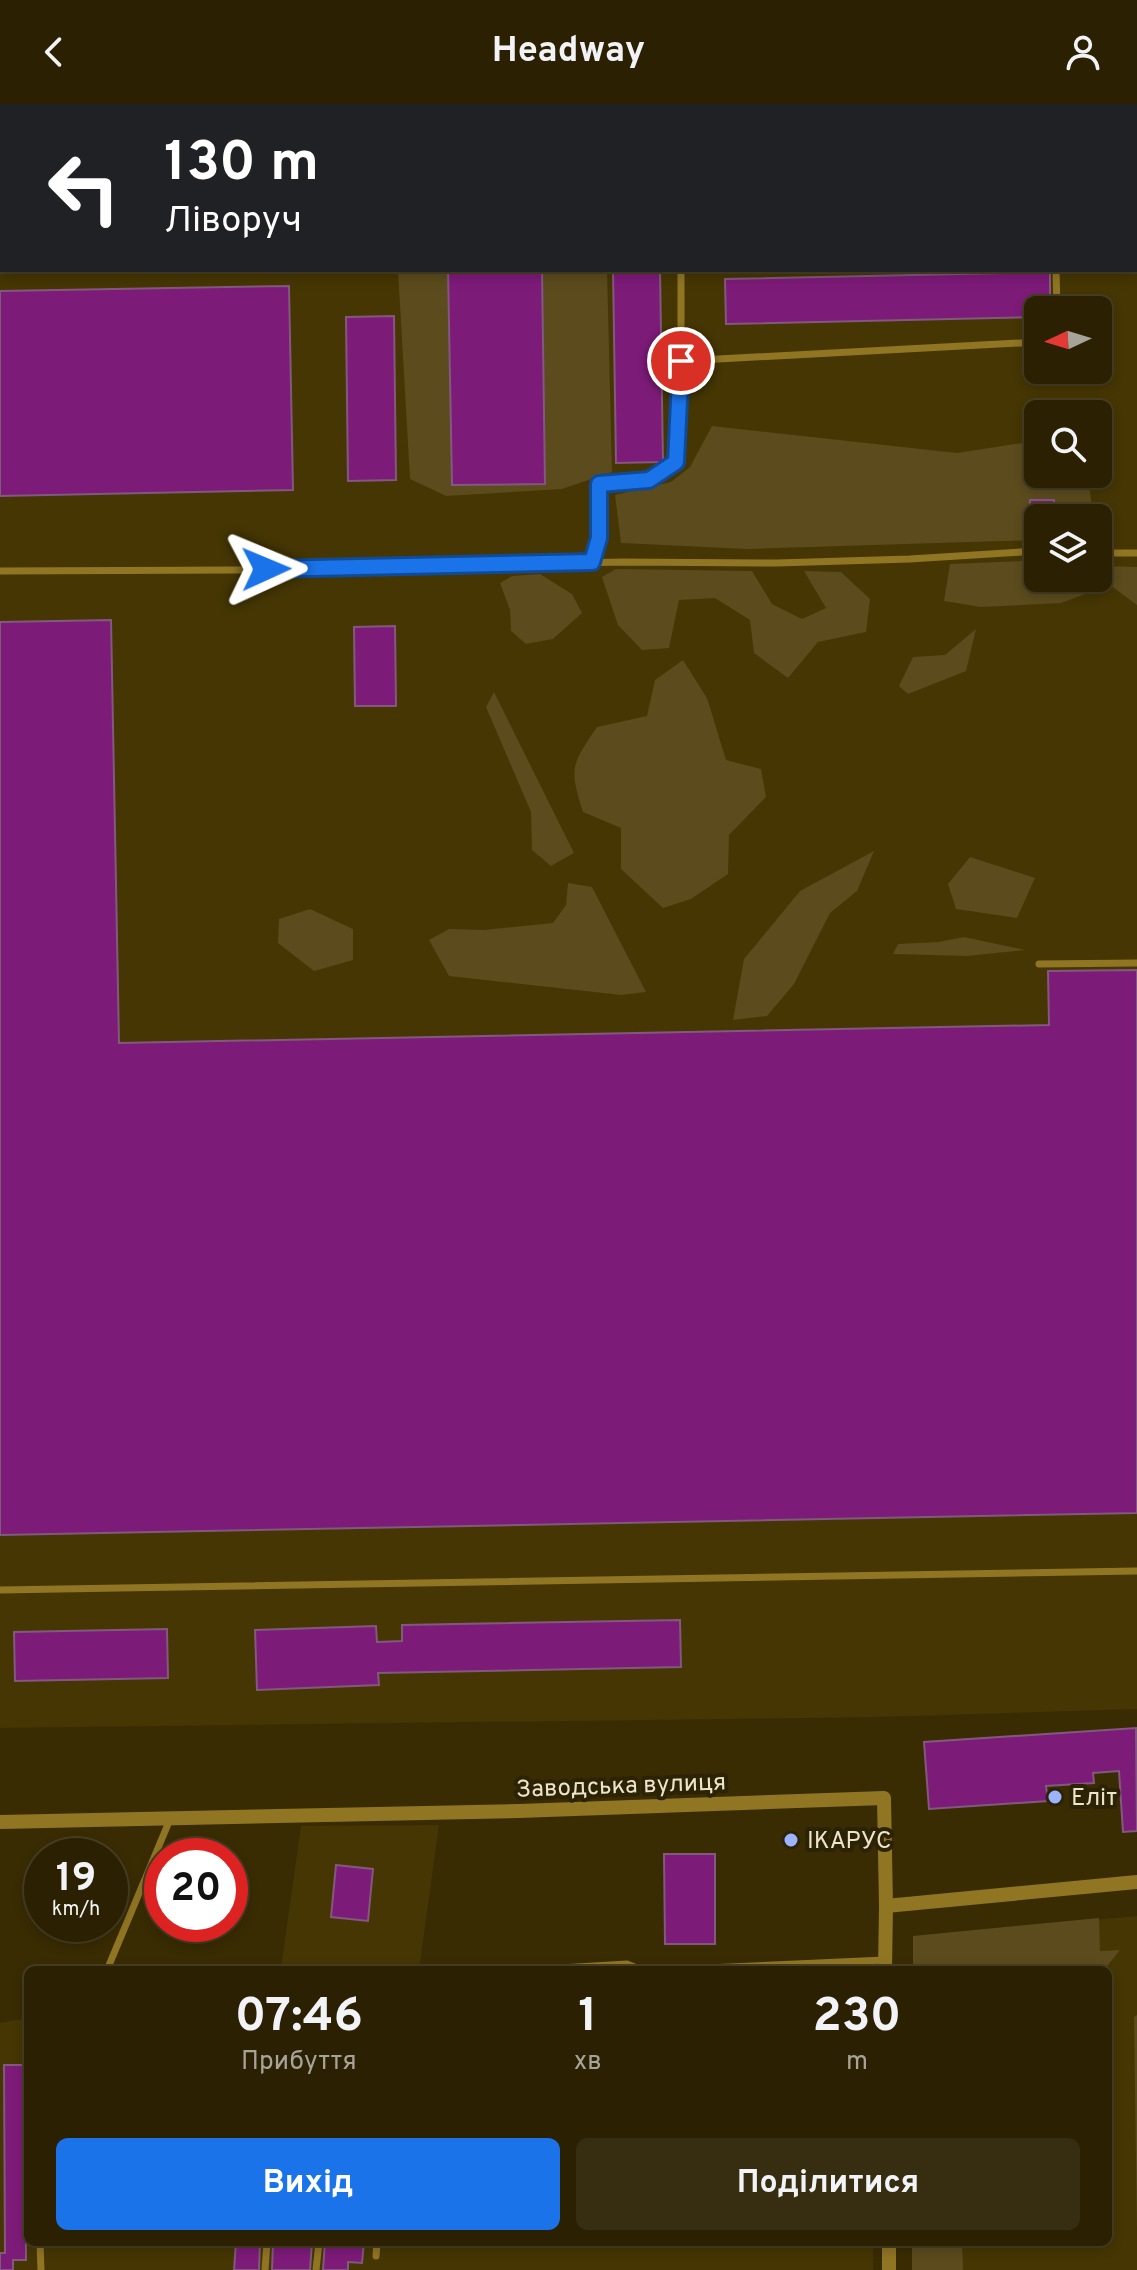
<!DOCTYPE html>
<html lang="uk">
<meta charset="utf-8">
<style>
body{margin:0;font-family:Overpass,sans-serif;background:#372e11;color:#f1f3f6;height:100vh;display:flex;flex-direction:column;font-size:30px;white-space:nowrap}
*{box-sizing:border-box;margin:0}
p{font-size:26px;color:#a6a399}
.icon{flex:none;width:44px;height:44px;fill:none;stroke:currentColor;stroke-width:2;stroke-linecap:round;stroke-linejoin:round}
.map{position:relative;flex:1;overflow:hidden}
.drawer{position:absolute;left:24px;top:1862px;width:1088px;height:280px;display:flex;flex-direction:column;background:#2b2102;border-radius:12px;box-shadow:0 4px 12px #0003,0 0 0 2px #473e24}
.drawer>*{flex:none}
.banner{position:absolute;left:0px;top:0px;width:1138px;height:168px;box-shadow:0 4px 12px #0003,0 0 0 2px #473e24;background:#202124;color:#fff;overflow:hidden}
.needle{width:52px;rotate:266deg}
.fabs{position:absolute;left:1024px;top:192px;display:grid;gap:16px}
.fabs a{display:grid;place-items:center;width:88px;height:88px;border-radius:12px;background:#2b2102;box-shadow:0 4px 12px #0003,0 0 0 2px #473e24;font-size:40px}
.speed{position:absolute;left:24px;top:1734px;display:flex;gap:16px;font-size:40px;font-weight:700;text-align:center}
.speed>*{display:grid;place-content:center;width:104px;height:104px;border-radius:50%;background:#2b2102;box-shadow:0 4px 12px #0003,0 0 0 2px #473e24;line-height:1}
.speed small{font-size:20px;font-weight:400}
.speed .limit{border:12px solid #d22;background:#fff;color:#111}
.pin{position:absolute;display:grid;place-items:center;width:68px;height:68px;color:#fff;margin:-34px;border:4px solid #fff;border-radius:50%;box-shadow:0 2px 8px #0007}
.me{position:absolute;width:88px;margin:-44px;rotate:89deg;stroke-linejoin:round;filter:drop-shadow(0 0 6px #0008)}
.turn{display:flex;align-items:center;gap:28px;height:168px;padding:0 32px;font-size:36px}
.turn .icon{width:104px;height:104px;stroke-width:2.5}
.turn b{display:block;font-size:56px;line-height:68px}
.eta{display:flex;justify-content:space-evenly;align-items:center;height:136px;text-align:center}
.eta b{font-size:48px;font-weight:700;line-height:56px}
.cta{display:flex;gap:16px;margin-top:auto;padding:16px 32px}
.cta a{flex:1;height:92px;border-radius:12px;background:#1a73e8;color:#fff;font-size:32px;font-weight:700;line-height:92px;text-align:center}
.cta a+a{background:#372e11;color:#f1f3f6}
header{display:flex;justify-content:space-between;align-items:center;height:104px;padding:0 32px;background:#2b2102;font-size:36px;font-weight:700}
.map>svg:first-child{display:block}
.built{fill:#453603;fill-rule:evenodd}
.green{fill:#5b4b1d}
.building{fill:#7d1b79;stroke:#81597d;stroke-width:2}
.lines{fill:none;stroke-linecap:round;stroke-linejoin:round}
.lane{stroke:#907523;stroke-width:7}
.street{stroke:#907523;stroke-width:14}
.rail{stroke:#ada282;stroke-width:5;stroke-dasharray:16 8;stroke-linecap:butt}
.route-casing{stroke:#114b97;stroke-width:20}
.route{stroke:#1a73e8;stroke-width:14}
.poi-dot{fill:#9cb4fd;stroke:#2c2307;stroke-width:3}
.labels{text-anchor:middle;stroke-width:8;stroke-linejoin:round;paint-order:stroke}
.street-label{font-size:24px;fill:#eee4c9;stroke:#2c2307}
.poi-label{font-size:24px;fill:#eee4c9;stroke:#2c2307;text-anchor:start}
</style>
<header><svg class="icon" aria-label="back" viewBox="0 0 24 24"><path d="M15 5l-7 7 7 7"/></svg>Headway<svg class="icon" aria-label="person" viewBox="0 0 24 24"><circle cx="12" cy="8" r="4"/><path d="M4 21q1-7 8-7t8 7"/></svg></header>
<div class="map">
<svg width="1137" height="2166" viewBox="0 0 1137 2166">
<rect width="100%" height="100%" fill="#392c03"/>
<!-- built -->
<path class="built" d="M0,0H1137V1605L878,1613L0,1624ZM2,2H1136V166H2ZM1038,206H1098V266H1038ZM1038,310H1098V370H1038ZM1038,414H1098V474H1038Z
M439,1721L419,1866L281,1864L301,1722Z
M1137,1812V2166H912V2138H1108V1866H913V1832Z
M28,1914V2138H873V2166H0V1919Z"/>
<!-- green -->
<path class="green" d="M483,0H686L694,2H465Z
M398,166H607L612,368L562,385L446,392L410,375Z
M712,322L957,349L1022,339L1038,347V370H1075L1090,387L1093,414H1038V436L747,445L621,439L615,391L671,378L690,363Z
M1023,457L1038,459V474H1098V462L1137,463V501L1110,481L1061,499L981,503L944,497L950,460Z
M616,465L752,467L772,500L802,515L826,504L804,467L841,468L870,495L866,528L818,538L788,574L754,549L750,516L715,494L679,496L669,544L642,546L618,521L602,473Z
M540,470L572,490L582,509L553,535L526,540L511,527L510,506L500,479L512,472Z
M976,525L966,567L908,590L899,582L913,553L945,551Z
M683,556L707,594L726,656L761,665L766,693L729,731L728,770L691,795L663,804L621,765V724L583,708C569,664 571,661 597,623L647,612L655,576Z
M494,588L574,749L551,762L532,746L531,708L486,603Z
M874,747L857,787L830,809L794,880L767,912L733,916L744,855L800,787Z
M970,753L1035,774L1017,814L956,805L948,780Z
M568,779L592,783L646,888L621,891L449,872L429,836L449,825L484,826L553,819L566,801Z
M310,805L353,825V856L314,867L278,839L279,815Z
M964,833L1025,846L967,852L893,850L898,840L938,838Z
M1099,1814L1100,1847L1120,1846L1104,1866H913V1832Z
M1137,1911V2127L1134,1913Z
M912,2138H962L963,2166H912Z"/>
<!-- building -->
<path class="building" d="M448,166H542L545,380L452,381Z
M613,166H660L663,358L616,359Z
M1050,168V206H1038V213L726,220L725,175Z
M289,182L293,386L0,392V187Z
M394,212L396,376L348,377L346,213Z
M1030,396H1054V414H1030Z
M111,516L119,939L1049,921L1048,867L1137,866V1409L0,1431V518Z
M395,522L396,602H355L354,523Z
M680,1516L681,1563L378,1569L379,1581L257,1586L255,1526L376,1522L377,1538L402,1537V1521Z
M167,1525L168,1574L15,1577L14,1528Z
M1136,1624L1137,1727L1123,1728L1119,1667L1093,1669L1094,1679L1046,1682L1048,1697L929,1705L924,1638Z
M664,1750H715V1840H665Z
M336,1761L373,1765L368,1817L331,1813Z
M4,1961H25L26,2156H13V2166H0V2149H5Z
M236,2138H260L259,2166H234Z
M273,2138H312L310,2166H272Z
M325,2138H364L362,2159L348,2158V2166H323Z"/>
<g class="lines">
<!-- lane -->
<path class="lane" d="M1136,134H1137
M681,166V257L1038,238
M1056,166L1057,206
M1098,449H1137
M592,458L599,434V380L649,376L676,358L681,257
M0,467L237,466L623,458L777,459L910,455L1038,447
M1039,860L1137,859
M0,1486L1137,1467
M107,1866L171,1713
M527,1866L627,1860L642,1866
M661,1866L885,1856
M40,2138L41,2166
M376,2152L377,2138
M265,2166L267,2138
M316,2166L319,2138"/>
<!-- street -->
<path class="street" d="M0,1718L519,1707L884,1694L886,1802L1137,1778
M885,1866L886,1802
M889,2138V2166"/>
<!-- rail -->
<path class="rail" d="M760,0L779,2
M1055,0L1073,2
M873,2L892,0
M1136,12H1137
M0,42H2"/>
</g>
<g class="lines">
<!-- route casing -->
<g class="route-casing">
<path id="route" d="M266,465L592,458L599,434V380L649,376L676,358L681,257"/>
</g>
<!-- route -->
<use href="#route" class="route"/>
</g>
<!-- markers -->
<g class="poi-dot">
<circle cx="1055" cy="1693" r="8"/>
<circle cx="791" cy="1736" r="8"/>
</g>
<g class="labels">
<!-- street labels -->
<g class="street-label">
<text transform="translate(621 1681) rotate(-2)" y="8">Заводська вулиця</text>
</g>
<!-- poi labels -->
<g class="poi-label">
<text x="1071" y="1701">Еліт</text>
<text x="807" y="1744">ІКАРУС</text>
</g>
</g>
</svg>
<div class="fabs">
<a><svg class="needle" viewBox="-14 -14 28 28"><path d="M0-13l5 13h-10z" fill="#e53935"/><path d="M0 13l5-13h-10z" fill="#a6a399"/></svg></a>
<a><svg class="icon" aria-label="search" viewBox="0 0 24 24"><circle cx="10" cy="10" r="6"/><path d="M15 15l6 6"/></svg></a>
<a><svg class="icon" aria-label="layers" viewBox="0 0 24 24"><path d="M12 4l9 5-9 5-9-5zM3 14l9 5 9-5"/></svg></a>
</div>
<div class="speed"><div>19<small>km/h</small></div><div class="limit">20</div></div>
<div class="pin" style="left:681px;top:257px;background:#d93025"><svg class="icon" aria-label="arrive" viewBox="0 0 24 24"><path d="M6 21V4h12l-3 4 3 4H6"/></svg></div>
<svg class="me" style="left:266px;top:465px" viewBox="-20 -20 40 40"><path d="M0-17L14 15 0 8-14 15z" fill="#1a73e8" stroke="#fff" stroke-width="4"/></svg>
<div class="banner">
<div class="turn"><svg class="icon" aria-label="left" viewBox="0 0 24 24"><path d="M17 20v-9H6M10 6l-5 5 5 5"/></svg><div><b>130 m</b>Ліворуч</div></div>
</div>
<section class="drawer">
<div class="eta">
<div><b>07:46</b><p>Прибуття</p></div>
<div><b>1</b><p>хв</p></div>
<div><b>230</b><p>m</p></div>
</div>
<div class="cta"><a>Вихід</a><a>Поділитися</a></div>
</section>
</div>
